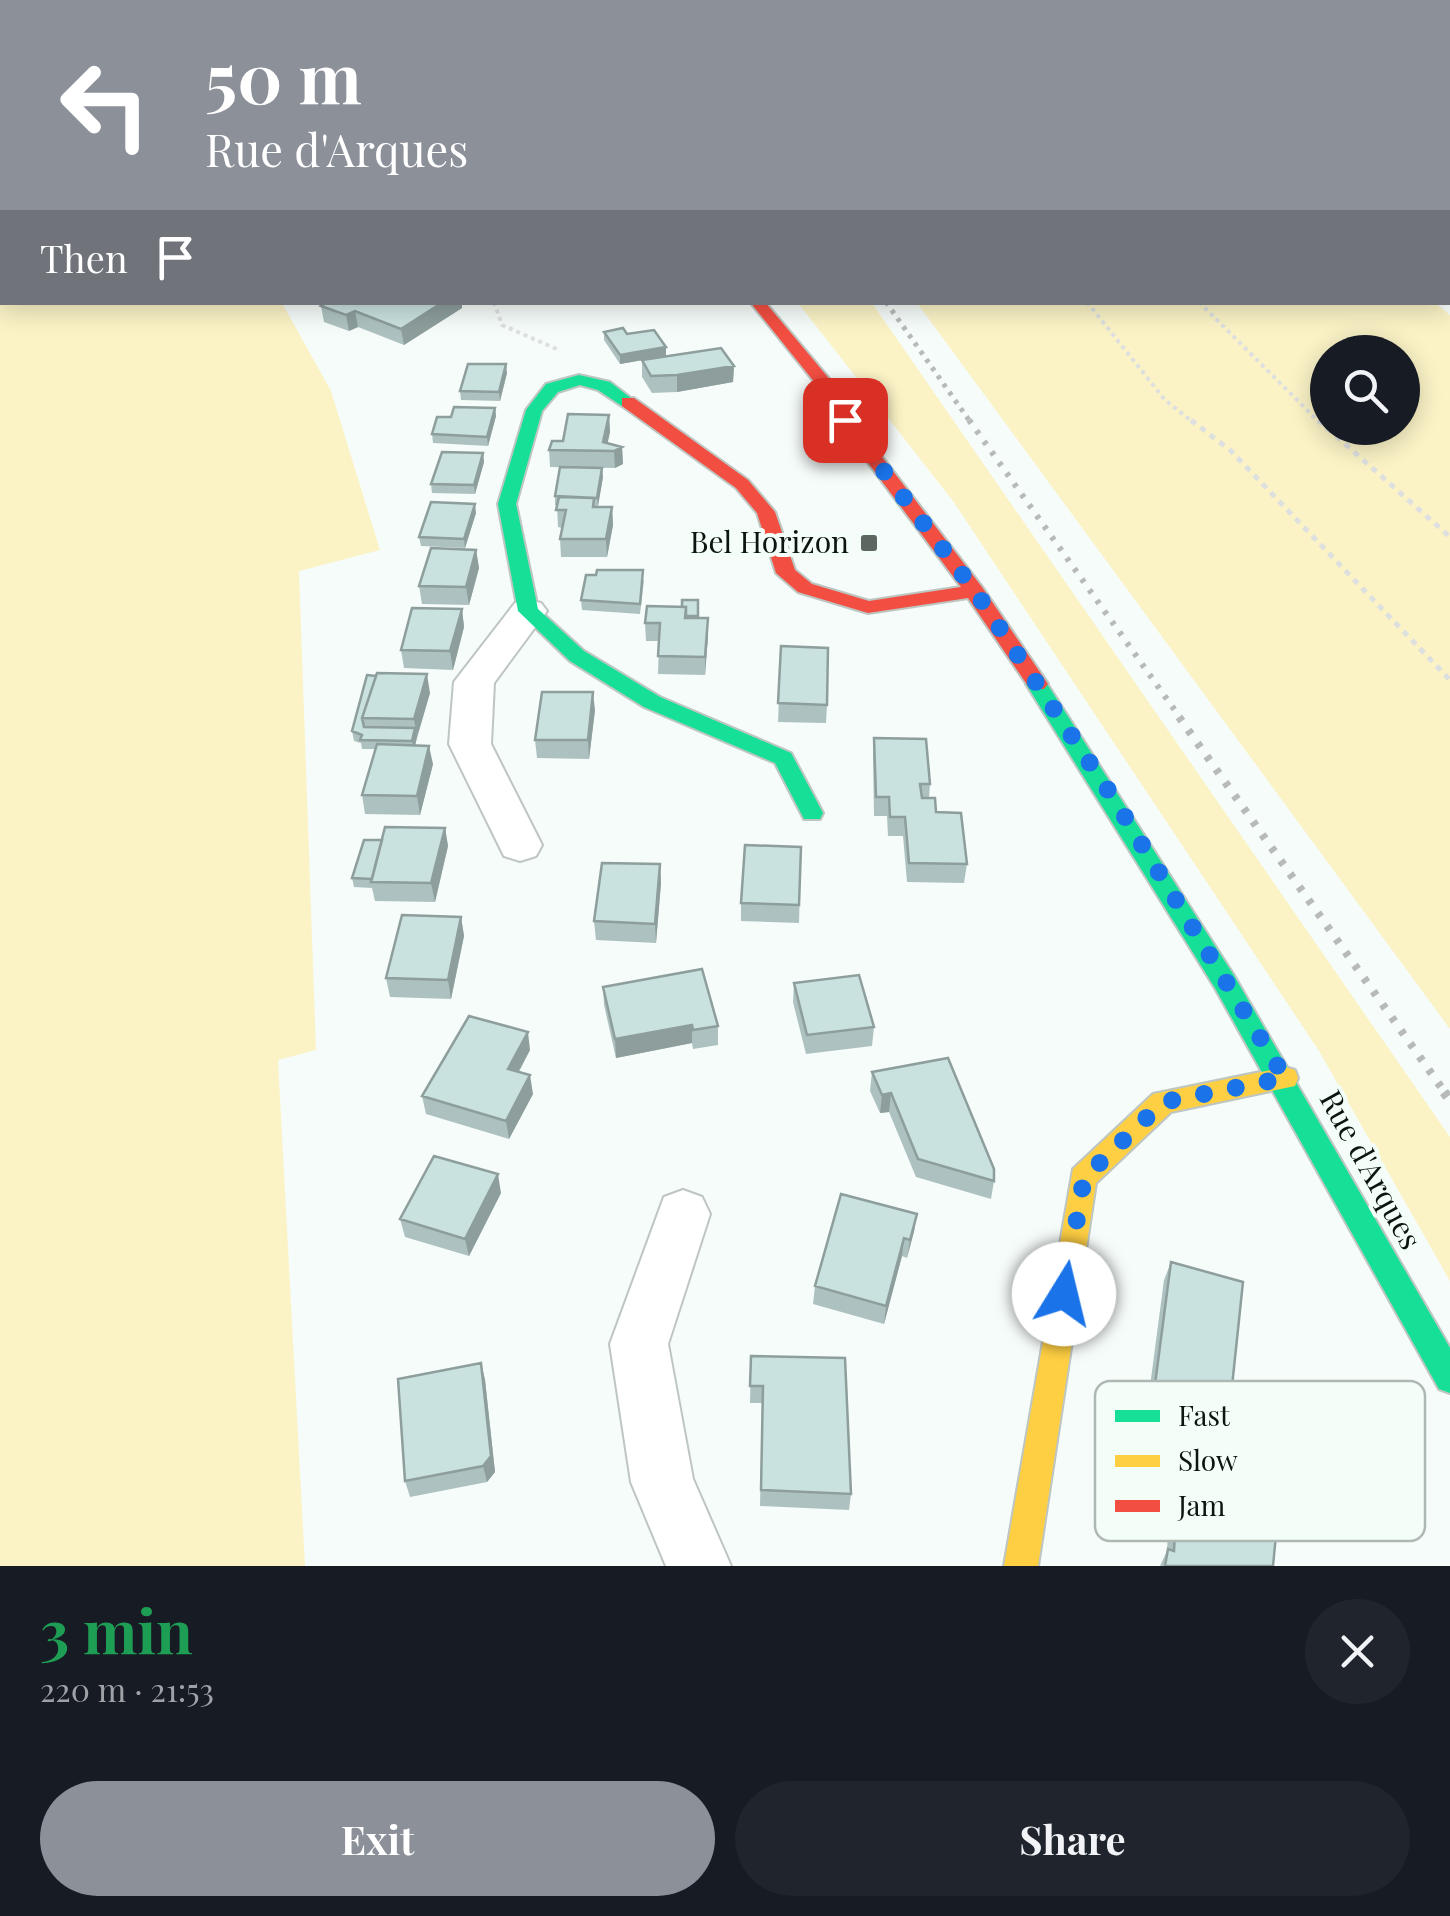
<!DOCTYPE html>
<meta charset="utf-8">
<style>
body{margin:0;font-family:"Playfair Display",serif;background:#20242c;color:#f1f3f6;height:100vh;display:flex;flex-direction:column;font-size:38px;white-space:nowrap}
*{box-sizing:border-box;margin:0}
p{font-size:32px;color:#9ea1a6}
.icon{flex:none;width:55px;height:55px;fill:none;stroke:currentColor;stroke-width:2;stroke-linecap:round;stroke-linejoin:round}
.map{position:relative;height:1566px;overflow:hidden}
.side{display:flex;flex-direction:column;background:#171b24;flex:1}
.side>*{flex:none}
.banner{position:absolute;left:0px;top:0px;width:1450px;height:305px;box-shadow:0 5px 25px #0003;background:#8c9099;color:#fff;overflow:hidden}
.controls{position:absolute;left:1310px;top:335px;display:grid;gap:20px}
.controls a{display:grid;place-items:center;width:110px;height:110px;border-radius:50%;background:#171b24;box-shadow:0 5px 25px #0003;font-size:50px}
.pin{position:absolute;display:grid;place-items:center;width:85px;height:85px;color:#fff;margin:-42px;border-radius:20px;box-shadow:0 5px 15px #0006}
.me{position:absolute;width:110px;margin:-55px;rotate:9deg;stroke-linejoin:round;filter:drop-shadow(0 0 8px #0008)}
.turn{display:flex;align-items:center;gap:35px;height:210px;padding:0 40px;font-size:45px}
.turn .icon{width:130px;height:130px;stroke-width:2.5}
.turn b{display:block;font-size:70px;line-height:85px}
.then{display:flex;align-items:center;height:95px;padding:0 40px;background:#0003;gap:20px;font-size:38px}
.round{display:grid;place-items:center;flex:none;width:105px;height:105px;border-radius:52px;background:#20242c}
.summary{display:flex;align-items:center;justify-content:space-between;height:170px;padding:0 40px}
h1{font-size:60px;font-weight:700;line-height:75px;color:#1e9e55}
.primary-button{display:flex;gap:20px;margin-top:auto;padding:20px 40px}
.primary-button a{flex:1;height:115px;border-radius:60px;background:#8c9099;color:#fff;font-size:40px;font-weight:700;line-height:115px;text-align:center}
.primary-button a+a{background:#20242c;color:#f1f3f6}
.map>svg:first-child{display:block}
.green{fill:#fbf3c6;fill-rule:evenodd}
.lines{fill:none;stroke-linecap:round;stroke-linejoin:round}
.lane-casing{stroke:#bec6c2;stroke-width:4}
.street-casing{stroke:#bec6c2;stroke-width:4}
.fast-casing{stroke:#bec6c2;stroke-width:4}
.slow-casing{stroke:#bec6c2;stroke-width:4}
.jam-casing{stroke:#bec6c2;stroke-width:4}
.path-far1{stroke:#dee0df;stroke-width:4;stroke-dasharray:4 4;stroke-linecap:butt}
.path{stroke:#dee0df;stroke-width:5;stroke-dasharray:6 6;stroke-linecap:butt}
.lane{fill:#fefffe;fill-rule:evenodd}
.street{fill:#fefffe;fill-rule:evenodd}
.fast{fill:#16e098;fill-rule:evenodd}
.slow{fill:#ffcf43;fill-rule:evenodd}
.jam{fill:#f24e42;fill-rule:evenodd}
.rail-far3{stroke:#b7bab8;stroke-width:5;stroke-dasharray:4 6;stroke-linecap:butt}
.rail-far2{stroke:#b7bab8;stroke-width:6;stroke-dasharray:4 9;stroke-linecap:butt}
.rail-far1{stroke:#b7bab8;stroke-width:8;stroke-dasharray:5 11;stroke-linecap:butt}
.rail{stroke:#b7bab8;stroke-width:10;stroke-dasharray:6 14;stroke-linecap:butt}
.wall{fill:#adc2c0}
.shaded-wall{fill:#8d9e9c}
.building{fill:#c9e1df;stroke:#8d9e9c;stroke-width:2.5}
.route{stroke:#1a73e8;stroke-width:18;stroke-dasharray:0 32.4}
.poi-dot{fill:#5e6662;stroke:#f4fef8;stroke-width:4}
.labels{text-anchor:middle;stroke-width:8;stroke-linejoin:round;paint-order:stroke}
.poi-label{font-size:30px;fill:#0c1510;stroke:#f4fef8;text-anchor:end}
.street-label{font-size:30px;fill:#0c1510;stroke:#f4fef8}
.key{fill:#f4fef8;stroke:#aeb8b2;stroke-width:2.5}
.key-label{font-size:28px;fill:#0c1510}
</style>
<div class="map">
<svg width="1450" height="1566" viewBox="0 0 1450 1566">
<rect width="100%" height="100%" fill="#f6fcf9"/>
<!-- green -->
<path class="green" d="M0,40L2,302L282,303L331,391L380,550L299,571L316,1050L278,1060L305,1566H0Z
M1434,302L1450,315V1029L917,303ZM1328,352H1402V428H1328Z
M798,303H872L1450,1137V1281L1319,1051L953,501Z"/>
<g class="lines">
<!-- lane casing -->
<g class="lane-casing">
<path id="lane" d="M836,0H853L854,2H838Z"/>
</g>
<!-- street casing -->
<g class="street-casing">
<path id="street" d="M70,0H91L92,2H72Z
M216,0H240L241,2H218Z
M528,600L541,603L547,611L494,683L491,744L542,845L536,856L520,861L504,856L449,744L454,682L515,603Z
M683,1190L702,1197L710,1214L668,1344L693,1479L731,1566H666L631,1482L610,1344L664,1197Z"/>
</g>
<!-- fast casing -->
<g class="fast-casing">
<path id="fast" d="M470,0H481L482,2H471Z
M579,375L610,382L636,402L634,406H622L598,390L580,385L558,392L542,411L516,504L538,609L584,651L660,697L791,753L823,813L820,819H804L775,763L644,707L570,661L518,611L498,504L526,410L546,384Z
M1037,677L1044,679L1233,974L1450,1348V1393L1439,1389L1215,988L1026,684Z"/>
</g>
<!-- slow casing -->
<g class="slow-casing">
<path id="slow" d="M1285,1067L1295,1070L1298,1078L1295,1086L1171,1112L1096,1183L1038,1566H1004L1073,1169L1153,1094Z"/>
</g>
<!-- jam casing -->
<g class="jam-casing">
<path id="jam" d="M750,302H765L842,394L853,419L982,587L1048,684L1044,689H1030L968,598L868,613L798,592L776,573L757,513L736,488L622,406V398H634L748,480L775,512L795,570L812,584L869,601L961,587L839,424L828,399Z"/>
</g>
<!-- path-far1 -->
<path class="path-far1" d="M494,302L502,325L559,350
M1087,302L1165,400L1194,423
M1199,302L1320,423"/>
<!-- path -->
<path class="path" d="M1191,420L1231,451L1450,680
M1318,420L1450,537"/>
<!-- lane -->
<use href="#lane" class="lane"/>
<!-- street -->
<use href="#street" class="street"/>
<!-- fast -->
<use href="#fast" class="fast"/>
<!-- slow -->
<use href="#slow" class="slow"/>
<!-- jam -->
<use href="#jam" class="jam"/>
<!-- rail-far3 -->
<path class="rail-far3" d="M886,302L971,423"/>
<!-- rail-far2 -->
<path class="rail-far2" d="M969,420L1181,719"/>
<!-- rail-far1 -->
<path class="rail-far1" d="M1179,717L1446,1094"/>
<!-- rail -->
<path class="rail" d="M1444,1092L1450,1100"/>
</g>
<!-- wall -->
<path class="wall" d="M1077,0H1099V2H1079Z
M328,302H462V308L404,345L358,327L349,331L324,322L321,306Z
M604,332L666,347V356L620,364L604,340Z
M642,360L734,366L733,382L677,392L652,393L642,377Z
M507,373L500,401L461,400L460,391Z
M495,408L496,416L488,446L433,443L432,434L451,417Z
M609,415L610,432L607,443L622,447L623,464L615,468L550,467L549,450Z
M483,453L484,462L475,494L432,493L431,484Z
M603,477L598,506L612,507L613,525L607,557H561L560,539L562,528L558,527L557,505H555V496Z
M476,513L465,548L421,546L419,537Z
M476,550L479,568L469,605L422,604L419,586Z
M644,580L640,614L582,610L581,600Z
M698,600V618L708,636L705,675L658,674L659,641H646L645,623Z
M462,609L464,627L453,670L404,668L401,650Z
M781,646L827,705L826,723L778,722Z
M367,675L430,693L415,745L433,764L420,815L365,814L362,795L375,749H362L361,743L354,741L352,731Z
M595,710L589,759L537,758L535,740Z
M874,738L930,784L929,798L967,864L964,883L907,882L903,836H888L887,816H874L873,756Z
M445,828L448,846L435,902L375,901L372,888L354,887L352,878L382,840Z
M801,847L799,923L741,921V903Z
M660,864L661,883L656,943L596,940L594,921Z
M461,917L464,936L451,999L390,997L386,978Z
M794,983L874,1027L872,1046L806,1054L793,1002Z
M603,987L718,1026V1045L693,1049L692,1043L616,1058L604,1005Z
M530,1050L519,1072L533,1094L509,1139L426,1114L422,1096Z
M872,1072L994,1181L991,1199L916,1177L889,1112L880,1113L870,1091Z
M501,1193L469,1256L405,1237L400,1219Z
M917,1214L907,1258L902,1256L884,1324L813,1304L815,1286Z
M1171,1262L1229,1415L1221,1431L1147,1409L1164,1280Z
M751,1356L851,1494L849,1510L760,1506L762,1403H750Z
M481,1363L485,1380L495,1472L487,1482L410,1497L405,1481Z
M1178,1472L1273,1566H1160L1167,1551L1170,1488Z"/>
<!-- shaded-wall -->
<path class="shaded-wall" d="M135,0H168L152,2H135Z
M308,0H321L322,2H301Z
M383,0H397V1L384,2H370V1Z
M443,302H462V308L404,345L401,329Z
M355,311L358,327L349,331L346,315Z
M666,347V356L620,364V355Z
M506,364L507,373L500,401L499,392Z
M734,366L733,382L677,392V375Z
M495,408L496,416L488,446L487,437Z
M609,415L610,432L606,451L603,442Z
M622,447L623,464L615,468L614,451Z
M483,453L484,462L475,494L474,485Z
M602,468L603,477L598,506L597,498Z
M475,504L476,513L465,548L464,539Z
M612,507L613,525L607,557L606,539Z
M476,550L479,568L469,605L466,587Z
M462,609L464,627L453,670L450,651Z
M708,618V636L705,675V657Z
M427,674L430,693L417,737L414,719Z
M593,692L595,710L589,759L588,740Z
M415,728L417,737L414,751L412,741Z
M429,746L433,764L420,815L417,796Z
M445,828L448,846L435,902L431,883Z
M660,864L661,883L656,943L655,924Z
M461,917L464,936L451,999L448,980Z
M692,1025V1043L616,1058L615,1039Z
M528,1032L530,1050L510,1087L508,1069Z
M530,1075L533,1094L509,1139L506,1121Z
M891,1093L889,1112L880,1113L882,1095Z
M498,1174L501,1193L469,1256L465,1239Z
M917,1214L914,1232L907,1258L910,1240Z
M904,1238L902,1256L884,1324L886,1306Z
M481,1363L485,1380L495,1472L487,1482L483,1466Z"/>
<!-- building -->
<path class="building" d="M30,0H60L62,2H22V1Z
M212,0H226L231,2H203Z
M498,0H532L533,2H499Z
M619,0H638L639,2H598L597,1Z
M328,302H443L401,329L355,311L346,315L321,306Z
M623,328L627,334L654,330L666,347L620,355L604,332Z
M721,348L734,366L677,375L651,376L642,360Z
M468,364H506L499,392L460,391Z
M454,407L495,408L487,437L432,434L437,417H451Z
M568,414L609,415L603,442L622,447L614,451L549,450L552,441H563Z
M442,452L483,453L474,485L431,484Z
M560,467L602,468L597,498L555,496Z
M559,497L594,498L593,507H612L606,539H560L566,510H556Z
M431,502L475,504L464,539L419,537Z
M431,548L476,550L466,587L419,586Z
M597,570H643L640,604L581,600L586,575H596Z
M682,600H698V616H686V607H682Z
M647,606L686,607L685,618H708L705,657L658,656L660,623H645Z
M412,608L462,609L450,651L401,650Z
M781,646L828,648L827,705L778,703Z
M377,673L427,674L414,719L362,718Z
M367,675L376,676L362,718L364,727L415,728L412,741L360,740L362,735L352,731Z
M542,692H593L588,740H535Z
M874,738L926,739L930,784H920L922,798H935L936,812L961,813L967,864L909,863L905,817H890L889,797H876Z
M377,744L429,746L417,796L362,795Z
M385,827L445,828L431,883L371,882Z
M364,840H382L372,879L352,878Z
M745,845L801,847L799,905L741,903Z
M602,863L660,864L655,924L594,921Z
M402,915L461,917L448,980L386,978Z
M702,969L718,1026L693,1030L692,1025L615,1039L603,987Z
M859,975L874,1027L807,1035L794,983Z
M469,1016L528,1032L508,1069L530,1075L506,1121L422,1096Z
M948,1058L994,1169V1181L918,1159L891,1093L882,1095L872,1072Z
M434,1156L498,1174L465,1239L400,1219Z
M841,1194L917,1214L910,1240L904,1238L886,1306L815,1286Z
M1171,1262L1243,1282L1229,1415L1154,1392Z
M751,1356L845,1358L851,1494L761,1490L763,1386H750Z
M481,1363L491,1456L483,1466L405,1481L398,1379Z
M1178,1472L1279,1504L1273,1566H1165L1168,1549L1174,1551Z"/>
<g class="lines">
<!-- route -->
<path class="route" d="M845,420L975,591L1114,799L1285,1078L1163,1102L1084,1178L1064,1294"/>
</g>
<!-- markers -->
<rect class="poi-dot" x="859" y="533" width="20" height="20" rx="5"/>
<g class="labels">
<!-- poi labels -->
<g class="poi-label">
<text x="849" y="553">Bel Horizon</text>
</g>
<!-- street labels -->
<g class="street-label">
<text transform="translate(1370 1170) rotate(61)" y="10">Rue d'Arques</text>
</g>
</g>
<!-- legend -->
<rect x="1095" y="1381" width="330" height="160" rx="15" class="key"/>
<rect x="1115" y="1410" width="45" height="12" fill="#16e098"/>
<rect x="1115" y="1455" width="45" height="12" fill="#ffcf43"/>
<rect x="1115" y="1500" width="45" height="12" fill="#f24e42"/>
<g class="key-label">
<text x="1178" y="1426">Fast</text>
<text x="1178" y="1471">Slow</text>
<text x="1178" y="1516">Jam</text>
</g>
</svg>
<div class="controls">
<a><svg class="icon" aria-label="search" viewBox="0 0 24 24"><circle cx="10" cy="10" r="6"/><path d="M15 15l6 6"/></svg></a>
</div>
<div class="pin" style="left:845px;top:420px;background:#d93025"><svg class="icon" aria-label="arrive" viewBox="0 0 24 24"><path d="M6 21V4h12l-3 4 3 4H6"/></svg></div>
<svg class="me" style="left:1064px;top:1294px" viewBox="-20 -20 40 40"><circle r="19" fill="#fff"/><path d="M0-13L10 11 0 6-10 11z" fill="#1a73e8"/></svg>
<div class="banner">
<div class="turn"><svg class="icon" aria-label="left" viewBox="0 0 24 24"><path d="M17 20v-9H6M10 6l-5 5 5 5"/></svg><div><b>50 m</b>Rue d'Arques</div></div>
<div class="then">Then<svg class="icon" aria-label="arrive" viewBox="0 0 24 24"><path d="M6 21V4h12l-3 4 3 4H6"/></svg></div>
</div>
</div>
<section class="side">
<div class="summary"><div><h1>3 min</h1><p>220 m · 21:53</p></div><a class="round"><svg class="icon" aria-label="close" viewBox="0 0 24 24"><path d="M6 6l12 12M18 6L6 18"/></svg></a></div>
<div class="primary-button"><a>Exit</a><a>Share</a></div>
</section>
